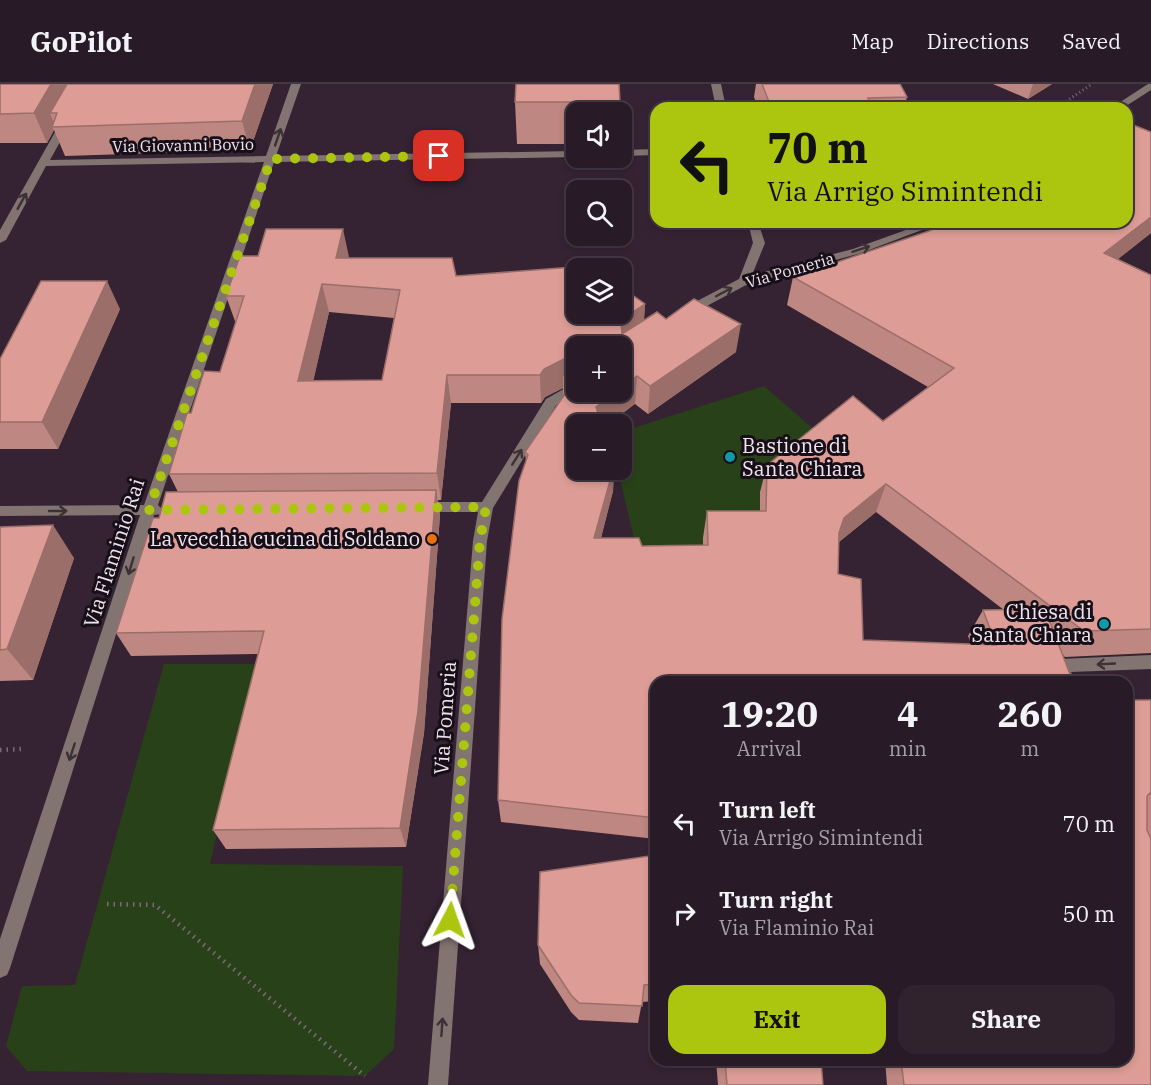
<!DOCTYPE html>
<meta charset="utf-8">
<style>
body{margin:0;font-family:"IBM Plex Serif",serif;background:#30232e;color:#f1f3f6;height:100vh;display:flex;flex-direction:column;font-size:22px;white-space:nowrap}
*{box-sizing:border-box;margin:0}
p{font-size:20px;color:#a5a1a7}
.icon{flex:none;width:33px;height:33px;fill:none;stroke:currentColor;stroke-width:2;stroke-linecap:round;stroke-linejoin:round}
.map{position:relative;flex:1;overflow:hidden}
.sheet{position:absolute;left:650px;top:592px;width:483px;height:390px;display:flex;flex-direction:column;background:#281a26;border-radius:18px;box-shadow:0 3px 9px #0003,0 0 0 2px #443843}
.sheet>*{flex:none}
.banner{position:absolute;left:650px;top:18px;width:483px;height:126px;border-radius:18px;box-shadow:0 3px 9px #0003,0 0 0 2px #443843;background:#acc610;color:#111;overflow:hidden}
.fabs{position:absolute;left:566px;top:18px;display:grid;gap:12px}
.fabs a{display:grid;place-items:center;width:66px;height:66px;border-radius:12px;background:#281a26;box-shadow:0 3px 9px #0003,0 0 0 2px #443843;font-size:30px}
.pin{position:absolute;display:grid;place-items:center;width:51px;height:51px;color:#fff;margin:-26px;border-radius:12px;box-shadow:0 3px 9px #0006}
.me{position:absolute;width:66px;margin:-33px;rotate:4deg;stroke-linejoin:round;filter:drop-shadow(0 0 4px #0008)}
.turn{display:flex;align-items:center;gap:21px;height:126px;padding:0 18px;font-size:27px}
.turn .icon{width:78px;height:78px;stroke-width:2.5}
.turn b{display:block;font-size:42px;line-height:51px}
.eta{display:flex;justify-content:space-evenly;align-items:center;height:102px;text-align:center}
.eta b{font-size:36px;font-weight:700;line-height:42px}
.primary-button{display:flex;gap:12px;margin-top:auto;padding:12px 18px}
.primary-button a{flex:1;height:69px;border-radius:18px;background:#acc610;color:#111;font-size:24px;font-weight:700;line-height:69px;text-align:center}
.primary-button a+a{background:#30232e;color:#f1f3f6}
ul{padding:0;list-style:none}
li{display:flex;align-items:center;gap:18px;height:90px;padding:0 18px}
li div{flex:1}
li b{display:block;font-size:22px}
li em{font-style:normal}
header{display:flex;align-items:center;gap:36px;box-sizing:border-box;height:84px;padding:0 30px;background:#281a26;border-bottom:2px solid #443843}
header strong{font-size:28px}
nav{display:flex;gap:33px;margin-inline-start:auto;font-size:21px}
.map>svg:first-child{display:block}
.green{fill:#294119}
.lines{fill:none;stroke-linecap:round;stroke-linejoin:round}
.path-far1{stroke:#7b6b79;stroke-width:3;stroke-dasharray:1 3;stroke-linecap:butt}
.path{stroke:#7b6b79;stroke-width:4.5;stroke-dasharray:1.5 5;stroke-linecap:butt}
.minor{fill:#827471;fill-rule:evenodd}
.wall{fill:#be8781;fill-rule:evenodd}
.shaded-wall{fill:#9b6e69}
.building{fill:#dd9d96;stroke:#9b6e69;stroke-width:1.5;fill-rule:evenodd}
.oneway{stroke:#3c3236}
.route{stroke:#acc610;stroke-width:10;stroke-dasharray:0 18}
.culture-dot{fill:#0f9aa8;stroke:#170f17;stroke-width:2}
.food-dot{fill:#e8710a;stroke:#170f17;stroke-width:2}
.labels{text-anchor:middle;stroke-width:6;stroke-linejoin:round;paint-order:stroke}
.far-street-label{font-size:16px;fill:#f1e4ef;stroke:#170f17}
.poi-label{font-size:20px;fill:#f1e4ef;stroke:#170f17;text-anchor:end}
.street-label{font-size:20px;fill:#f1e4ef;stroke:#170f17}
</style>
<header>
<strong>GoPilot</strong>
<nav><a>Map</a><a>Directions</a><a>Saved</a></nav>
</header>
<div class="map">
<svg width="1151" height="1001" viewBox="0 0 1151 1001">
<rect width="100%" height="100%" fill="#352333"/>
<!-- green -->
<path class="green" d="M764,302L826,356L760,454L703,487L642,489L618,386H621V348Z
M164,580H255L210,780L403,782L394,965L365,992L27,987L6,962L22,902L75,901Z"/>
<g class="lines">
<!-- path-far1 -->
<path class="path-far1" d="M1056,24L1092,0"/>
<!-- path -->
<path class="path" d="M0,666L21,665
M107,820L155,821L365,992"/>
<!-- minor -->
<path class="minor" d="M82,0H92L50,76L266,72L291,0H301L276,72L576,67V73L274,78L158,421L163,426L161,430L154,431L10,884L7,891L0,894V855L140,431L0,432V422L144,421L264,78L46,82L6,156L0,159V146Z
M711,0H721L726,24H716Z
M1148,0H1151V6L1123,24H1111Z
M656,65V71L621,72V66Z
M748,138H758L765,159L752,191L853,165L928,138H943L861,169L748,200L690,231H682V225L739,195L753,159Z
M576,298L577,308L556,321L493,424L487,457L448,1001H428L473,457L478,428H420L413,423L420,418H482L546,315Z
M1151,571V585L1071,588L1076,598H1060L1052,582L1054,577L1060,575Z"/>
</g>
<!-- wall -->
<path class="wall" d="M0,0H273L250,66L65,72L54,46L47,59H0Z
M756,0H900L907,13L904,24H758L754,13Z
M993,0H1052L1028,15Z
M515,18H620V28H576V60H517Z
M1151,149L1118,175L1151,191V569L1065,573L1062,570L656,598V755L501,738L498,716L526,378L525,368L563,313V304L545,313L541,319H451L441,416H438L440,431L424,649L406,763L226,765L213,746L258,570L131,572L116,549L159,434L178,408L169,390L191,329L220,288L236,240L226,212L349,174L456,192L576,184L645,220L644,236L666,235L736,268L648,330L635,320L576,340V386H614L613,407L601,454L642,462L703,461V454L707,427H760V408L767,381L883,337L928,303L787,221L793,193ZM329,228L394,234L382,296L313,297ZM576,262L621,308H576ZM876,428L1004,526H983L968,552L971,560L863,556L838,490L839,458Z
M120,225L58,365H0V275Z
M0,443L74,474L33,596L0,597Z
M1151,616V1001H887L885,976H1126Z
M656,771V917L642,918L638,939L579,936L571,928L540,880L538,861Z
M716,976H821L823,1001H718Z"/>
<!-- shaded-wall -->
<path class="shaded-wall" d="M51,0H79L57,29H50L55,42L52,43L54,46L47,59L34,29Z
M255,0H273L250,66L242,37Z
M1033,0H1052L1028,15Z
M1151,133V149L1090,197L1104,169Z
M343,145L349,173L342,202L336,174Z
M107,197L120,225L58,365L42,338Z
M322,200L329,228L307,325L298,297Z
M645,220L643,248L621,263V236Z
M741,240L736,268L648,330L650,302Z
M576,269V291H563V304L545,313L541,319L540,291L544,285Z
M447,291L451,319L441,416L437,389Z
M637,292L635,320L609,340H596V323L616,308H621V304Z
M613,386H614L613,407L594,480V454Z
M886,400L876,428L835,461L844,434Z
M436,406L440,431L424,649L406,763L400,744Z
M53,441L74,474L33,596L7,565Z"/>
<!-- building -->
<path class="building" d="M0,0H51L34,29L0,30Z
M67,0H255L242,37L52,43L57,29H50Z
M516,0H619L620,18H515Z
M762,0H900L907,13L868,14L870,19L771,23Z
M1126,38L1151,48V133L1104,169L1151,191V545L1084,547L886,400L844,434L839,449L838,490L861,495L863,556L996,561L983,526L1045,525L1073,598H656V734L498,716L502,535L519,397L528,371L525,368L576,294V308H616L596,323L602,340H576V386H613L594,454H639L642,462L708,461L707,427H766L767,381L853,312L883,337L954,284L793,193L929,147L949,138H1126Z
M266,145H343L336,174H452L456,192L600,181L603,184H576V230H621V203L645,220L621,236L622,250L657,228L666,235L694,215L741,240L650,302L637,292L621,304V262H576V269L544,285L540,291H447L437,389L169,390L187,329H191L204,287L220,288L244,212H226L240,172H258ZM322,200L400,206L382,296L298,297Z
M41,197H107L42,338H0V275Z
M576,283V291H563Z
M436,406L418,627L400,744L213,746L264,547L116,549L153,434H159L166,408Z
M53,441L7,565L0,566V443Z
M1126,616H1151V710L1150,709L1147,712V746L1151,755V1001H904L901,976H1126Z
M656,771V900L644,901L642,922L579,919L571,911L538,861L540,788Z
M725,976H821L823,1001H727Z"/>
<!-- one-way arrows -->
<defs><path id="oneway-shaft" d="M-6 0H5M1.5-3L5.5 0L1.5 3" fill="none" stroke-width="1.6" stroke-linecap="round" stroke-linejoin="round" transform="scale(1.5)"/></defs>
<g class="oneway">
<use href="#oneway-shaft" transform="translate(278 53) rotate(-71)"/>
<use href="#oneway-shaft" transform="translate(22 117) rotate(-61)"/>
<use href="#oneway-shaft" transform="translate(861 165) rotate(-18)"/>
<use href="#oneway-shaft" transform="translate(724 208) rotate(-28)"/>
<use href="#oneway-shaft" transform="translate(517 373) rotate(-58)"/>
<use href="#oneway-shaft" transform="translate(58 427)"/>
<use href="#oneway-shaft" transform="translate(131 482) rotate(107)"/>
<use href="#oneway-shaft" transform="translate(1106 580) rotate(177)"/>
<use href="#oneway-shaft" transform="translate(72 668) rotate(108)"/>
<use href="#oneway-shaft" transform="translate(442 943) rotate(-86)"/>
</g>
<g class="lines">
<!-- route -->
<path class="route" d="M439,72L271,75L149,426L486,423L480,457L450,836"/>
</g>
<!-- markers -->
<g class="culture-dot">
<circle cx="730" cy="373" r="6"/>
<circle cx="1104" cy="540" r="6"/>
</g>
<circle class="food-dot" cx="432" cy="455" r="6"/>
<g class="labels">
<!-- far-street labels -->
<g class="far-street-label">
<text transform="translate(183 61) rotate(-1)" y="6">Via Giovanni Bovio</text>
<text transform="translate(790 186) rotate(-16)" y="6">Via Pomeria</text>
</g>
<!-- poi labels -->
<g class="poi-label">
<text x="742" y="369" text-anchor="start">Bastione di<tspan x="742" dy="23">Santa Chiara</tspan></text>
<text x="420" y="462">La vecchia cucina di Soldano</text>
<text x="1092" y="535">Chiesa di<tspan x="1092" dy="23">Santa Chiara</tspan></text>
</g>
<!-- street labels -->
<g class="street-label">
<text transform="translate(114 469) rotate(-72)" y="7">Via Flaminio Rai</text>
<text transform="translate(445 634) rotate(-86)" y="7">Via Pomeria</text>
</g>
</g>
</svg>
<div class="fabs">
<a><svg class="icon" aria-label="sound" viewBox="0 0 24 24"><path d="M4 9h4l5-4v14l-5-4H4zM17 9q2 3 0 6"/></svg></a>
<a><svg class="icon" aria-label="search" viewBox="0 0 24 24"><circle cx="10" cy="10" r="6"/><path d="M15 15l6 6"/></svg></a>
<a><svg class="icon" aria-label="layers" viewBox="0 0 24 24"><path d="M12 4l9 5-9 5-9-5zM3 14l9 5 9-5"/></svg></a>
<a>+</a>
<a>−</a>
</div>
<div class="pin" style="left:439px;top:72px;background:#d93025"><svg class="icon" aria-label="arrive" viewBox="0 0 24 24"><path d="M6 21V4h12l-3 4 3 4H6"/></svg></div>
<svg class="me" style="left:450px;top:836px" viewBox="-20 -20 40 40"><path d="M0-17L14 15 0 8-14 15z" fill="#acc610" stroke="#fff" stroke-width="4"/></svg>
<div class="banner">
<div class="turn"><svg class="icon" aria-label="left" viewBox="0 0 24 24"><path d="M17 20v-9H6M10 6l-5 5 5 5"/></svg><div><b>70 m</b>Via Arrigo Simintendi</div></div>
</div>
<section class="sheet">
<div class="eta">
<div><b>19:20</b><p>Arrival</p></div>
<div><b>4</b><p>min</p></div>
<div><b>260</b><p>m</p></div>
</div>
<ul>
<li><svg class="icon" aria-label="left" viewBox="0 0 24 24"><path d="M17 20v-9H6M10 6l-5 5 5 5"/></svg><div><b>Turn left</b><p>Via Arrigo Simintendi</p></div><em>70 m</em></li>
<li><svg class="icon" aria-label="right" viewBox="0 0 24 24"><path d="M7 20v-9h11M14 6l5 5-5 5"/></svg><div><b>Turn right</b><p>Via Flaminio Rai</p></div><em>50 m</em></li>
</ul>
<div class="primary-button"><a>Exit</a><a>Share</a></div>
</section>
</div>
